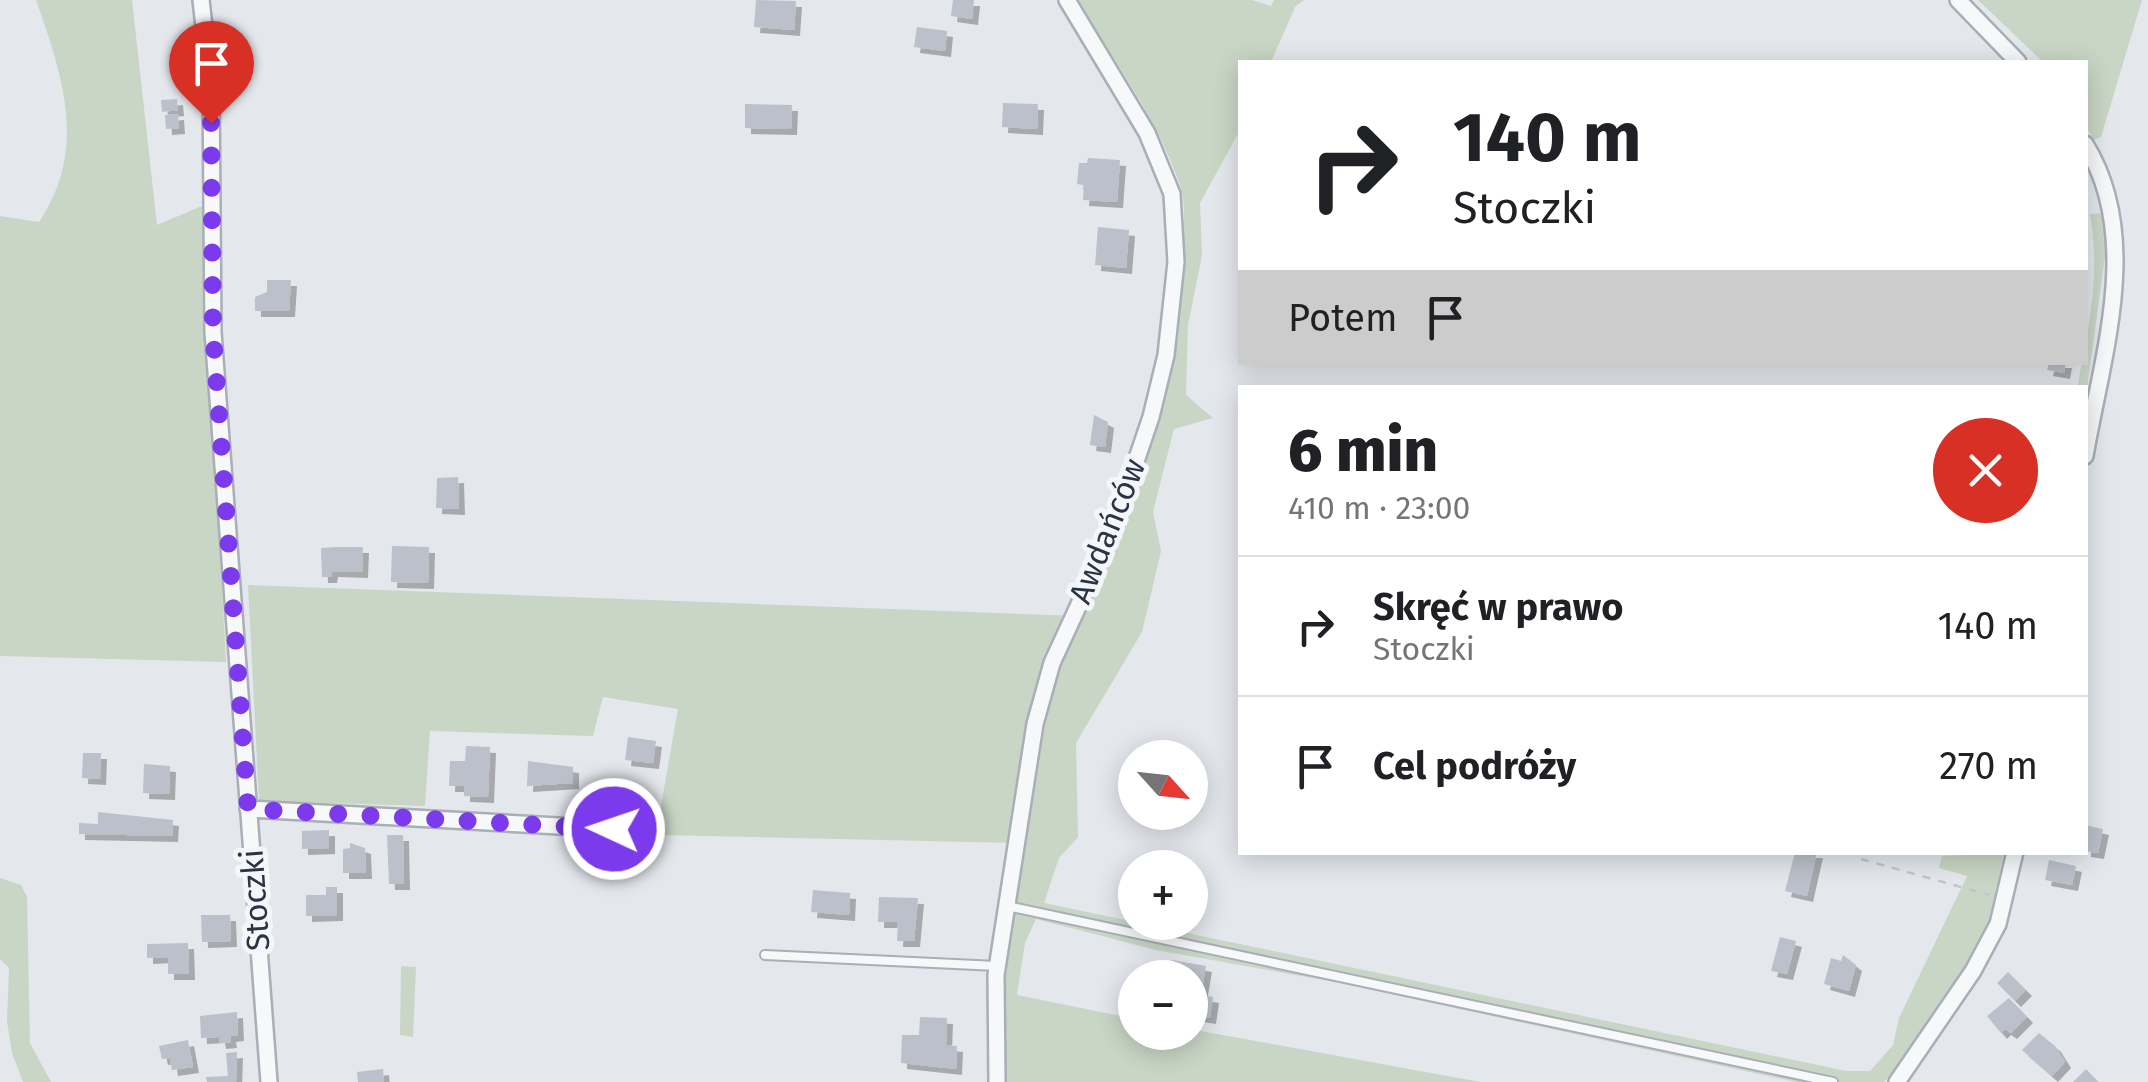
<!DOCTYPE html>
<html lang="pl">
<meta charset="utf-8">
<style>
body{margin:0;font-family:"Fira Sans",sans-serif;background:#f2f2f2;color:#202124;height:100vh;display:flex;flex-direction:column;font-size:38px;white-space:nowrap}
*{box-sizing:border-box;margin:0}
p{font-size:32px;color:#757577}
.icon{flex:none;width:55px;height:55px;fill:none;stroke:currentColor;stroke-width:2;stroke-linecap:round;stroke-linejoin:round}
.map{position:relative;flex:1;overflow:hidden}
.drawer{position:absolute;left:1238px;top:385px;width:850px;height:470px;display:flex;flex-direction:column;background:#fff;border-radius:0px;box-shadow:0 5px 25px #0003}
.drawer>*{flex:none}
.banner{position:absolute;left:1238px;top:60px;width:850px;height:305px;border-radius:0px;box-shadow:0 5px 25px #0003;background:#fff;color:#202124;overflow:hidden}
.needle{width:65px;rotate:117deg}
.buttons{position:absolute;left:1118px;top:740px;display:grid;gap:20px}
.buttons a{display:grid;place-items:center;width:90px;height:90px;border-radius:50%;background:#fff;box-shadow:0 5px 25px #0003;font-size:50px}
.pin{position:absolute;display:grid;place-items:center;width:85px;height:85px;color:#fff;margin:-102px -42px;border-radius:50% 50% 50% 0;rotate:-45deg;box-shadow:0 0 10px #0007}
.pin .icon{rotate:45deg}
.me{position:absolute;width:110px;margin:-55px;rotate:273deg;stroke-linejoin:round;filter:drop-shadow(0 0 8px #0008)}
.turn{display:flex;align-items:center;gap:35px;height:210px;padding:0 50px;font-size:45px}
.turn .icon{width:130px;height:130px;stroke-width:2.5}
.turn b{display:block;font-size:70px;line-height:85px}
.then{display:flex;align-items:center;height:95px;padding:0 50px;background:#0003;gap:20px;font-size:38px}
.round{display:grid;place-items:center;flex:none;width:105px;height:105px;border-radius:52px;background:#f2f2f2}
.head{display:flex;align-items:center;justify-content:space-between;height:170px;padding:0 50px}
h1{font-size:60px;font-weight:800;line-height:75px}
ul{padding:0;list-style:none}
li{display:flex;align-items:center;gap:30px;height:140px;padding:0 50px;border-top:2px solid #e0e0e0}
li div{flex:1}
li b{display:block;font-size:38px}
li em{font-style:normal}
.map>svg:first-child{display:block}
.green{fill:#c9d6c5}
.building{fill:#bbc0ca;filter:url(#shadow)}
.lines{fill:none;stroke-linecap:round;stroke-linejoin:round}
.service-casing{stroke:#a9aeb7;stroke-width:12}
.minor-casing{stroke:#a9aeb7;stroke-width:20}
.path{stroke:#c2c5cb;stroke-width:2.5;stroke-dasharray:8 8;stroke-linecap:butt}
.service{stroke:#f7f8fa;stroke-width:8}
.minor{stroke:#f7f8fa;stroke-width:15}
.route{stroke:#7c3aed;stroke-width:18;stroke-dasharray:0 32.4}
.labels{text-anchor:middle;stroke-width:10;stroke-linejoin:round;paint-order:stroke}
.street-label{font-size:32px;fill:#2b3445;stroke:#f4f6f9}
</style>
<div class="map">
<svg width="2148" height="1082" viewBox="0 0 2148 1082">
<defs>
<filter id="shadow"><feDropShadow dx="6" dy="6" stdDeviation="0" flood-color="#0004"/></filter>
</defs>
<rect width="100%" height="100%" fill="#e4e7ec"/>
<!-- green -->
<path class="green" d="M36,0H132L157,225L202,206L226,662L0,656V216L39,222C88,149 63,77 36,0Z
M1076,0H1252L1271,6L1274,0H1304L1295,7L1271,62H1240V130L1200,203L1202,255L1188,325L1186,395L1213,418L1174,429L1153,512L1161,551L1142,632L1076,743L1078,837L1059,858L1044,903L1846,1071H1870L1893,1045L1899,1018L1967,876L1939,868L1942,856L2004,853L1987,928L1927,1029L1884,1082H1796L1335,982L1156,950L1036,919L1025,943L1017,995L1135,1019V1032H1190V1029L1480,1082H989L987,989L1013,843L660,835L658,823L678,709L603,697L593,736L430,731L425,806L259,801L248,585L1076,616C1123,493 1173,387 1182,253C1183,233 1187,205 1180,185C1157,118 1114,60 1076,0Z
M1978,0H2142L2101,137L2094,140L2085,125V62H2043Z
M2101,213L2107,242L2085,403V388H2077C2088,332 2101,274 2090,214Z
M0,878L21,885L27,897L30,1043L51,1082H23L12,1053L7,1021L9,968L0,959Z
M401,966L416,967L413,1037L400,1035Z"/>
<!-- building -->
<path class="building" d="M756,0L796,1L794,30L754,27Z
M953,0H974L972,19L951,16Z
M917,27L947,31L945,51L914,47Z
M177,99L178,110L162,112L161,100Z
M1003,103L1038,104L1037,129L1002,127Z
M745,104L792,105L791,129L745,128Z
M178,114L179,128L166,129L165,115Z
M1088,158L1120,160L1117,202L1083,200L1084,185L1077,184L1079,163H1087Z
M1098,227L1129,230L1126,268L1095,265Z
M267,280H291L289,311H255V297L267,292Z
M2049,362H2066L2064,373L2047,370Z
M1094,415L1108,422L1105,447L1090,445Z
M458,477L459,509L436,508L437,478Z
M392,546L429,547L428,583L391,582Z
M337,547H363L362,572L332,571L331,577H322L321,548Z
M628,737L656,741L653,763L625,760Z
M466,746L490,747L488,797L464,796V786H449L450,761H465Z
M83,753H101L100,779L82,778Z
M528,761L573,767V783L527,786Z
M144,764L170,766L169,794L143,793Z
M98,812L173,820L172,836L79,834V823L98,824Z
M2085,825L2103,829L2098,853L2085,851Z
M329,830V848L302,849V831Z
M387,835H403L404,884H389Z
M350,843L365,848L366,873H343V849L350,848Z
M1795,852H1817L1807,896L1785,891Z
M2049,860L2076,866L2072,885L2045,880Z
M326,887H337V915L306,916V895H326Z
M813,890L850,893L849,915L811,912Z
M879,897L918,898L914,941H897L898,922H878Z
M201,915H230L231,941L202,942Z
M1780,937L1796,941L1787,974L1771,971Z
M188,943L189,974H168V957L147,958V944Z
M1843,955L1856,965L1849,991L1824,984L1831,958L1841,961Z
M1172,960L1206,966L1201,995L1213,997L1210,1018L1190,1015V978H1169Z
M2008,972L2026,990L2015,1001L1997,983Z
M2009,998L2027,1017L2011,1033L2005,1029L2001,1033L1987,1016Z
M237,1012L238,1035L230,1036L231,1042L220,1043L219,1037L201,1038L200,1016Z
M920,1017L947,1018L946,1045L957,1046L956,1069L901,1063L902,1035H919Z
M2039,1033L2055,1046L2065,1062L2052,1076L2022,1050Z
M188,1040L193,1067L172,1070L170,1058L162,1059L159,1046Z
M237,1052L236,1082H207L206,1077L228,1076L226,1053Z
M383,1069L384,1082H358L357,1072Z
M2086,1069L2098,1082H2073Z"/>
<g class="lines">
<!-- service casing -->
<g class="service-casing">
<path id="service" d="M1007,906L1833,1082
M765,955L997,966"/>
</g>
<!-- minor casing -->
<g class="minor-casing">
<path id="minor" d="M201,0L211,88L213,332L269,1082
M1958,0L2018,62
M2085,144C2143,237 2102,356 2085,456
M248,809L651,831
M997,1082L996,975L1035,724L1052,663L1111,535L1151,417L1166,355L1176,262L1172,194L1147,133L1067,0
M1897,1082L1973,971L1998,924L2015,852"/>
</g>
<!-- path -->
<path class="path" d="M1861,859L1989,895"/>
<!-- service -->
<use href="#service" class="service"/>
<!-- minor -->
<use href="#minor" class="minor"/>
</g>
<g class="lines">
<!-- route -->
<path class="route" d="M211,123L213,332L248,809L614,829"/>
</g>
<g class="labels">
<!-- street labels -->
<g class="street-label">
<text transform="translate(1107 531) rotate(-68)" y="11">Awdańców</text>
<text transform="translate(255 900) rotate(-94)" y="11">Stoczki</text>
</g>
</g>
</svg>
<div class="buttons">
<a><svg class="needle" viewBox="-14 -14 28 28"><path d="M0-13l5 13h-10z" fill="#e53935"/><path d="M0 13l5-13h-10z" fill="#757577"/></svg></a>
<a>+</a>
<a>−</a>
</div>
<div class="pin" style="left:211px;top:123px;background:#d93025"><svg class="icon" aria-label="arrive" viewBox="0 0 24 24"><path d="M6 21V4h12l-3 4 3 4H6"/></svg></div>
<svg class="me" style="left:614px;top:829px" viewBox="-20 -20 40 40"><circle r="17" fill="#7c3aed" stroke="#fff" stroke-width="3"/><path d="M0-11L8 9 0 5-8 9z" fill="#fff"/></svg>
<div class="banner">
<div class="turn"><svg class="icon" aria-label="right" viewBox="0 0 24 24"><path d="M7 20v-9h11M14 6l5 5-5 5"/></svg><div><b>140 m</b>Stoczki</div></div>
<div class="then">Potem<svg class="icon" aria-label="arrive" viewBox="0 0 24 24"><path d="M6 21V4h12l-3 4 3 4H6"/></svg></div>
</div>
<section class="drawer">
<div class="head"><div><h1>6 min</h1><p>410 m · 23:00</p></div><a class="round" style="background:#d93025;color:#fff"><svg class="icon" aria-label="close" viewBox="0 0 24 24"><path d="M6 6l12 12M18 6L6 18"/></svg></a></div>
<ul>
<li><svg class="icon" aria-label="right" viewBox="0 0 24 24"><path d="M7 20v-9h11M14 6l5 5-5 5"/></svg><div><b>Skręć w prawo</b><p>Stoczki</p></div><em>140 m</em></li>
<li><svg class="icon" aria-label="arrive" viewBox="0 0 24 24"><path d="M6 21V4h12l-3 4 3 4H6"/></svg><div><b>Cel podróży</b></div><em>270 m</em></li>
</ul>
</section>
</div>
